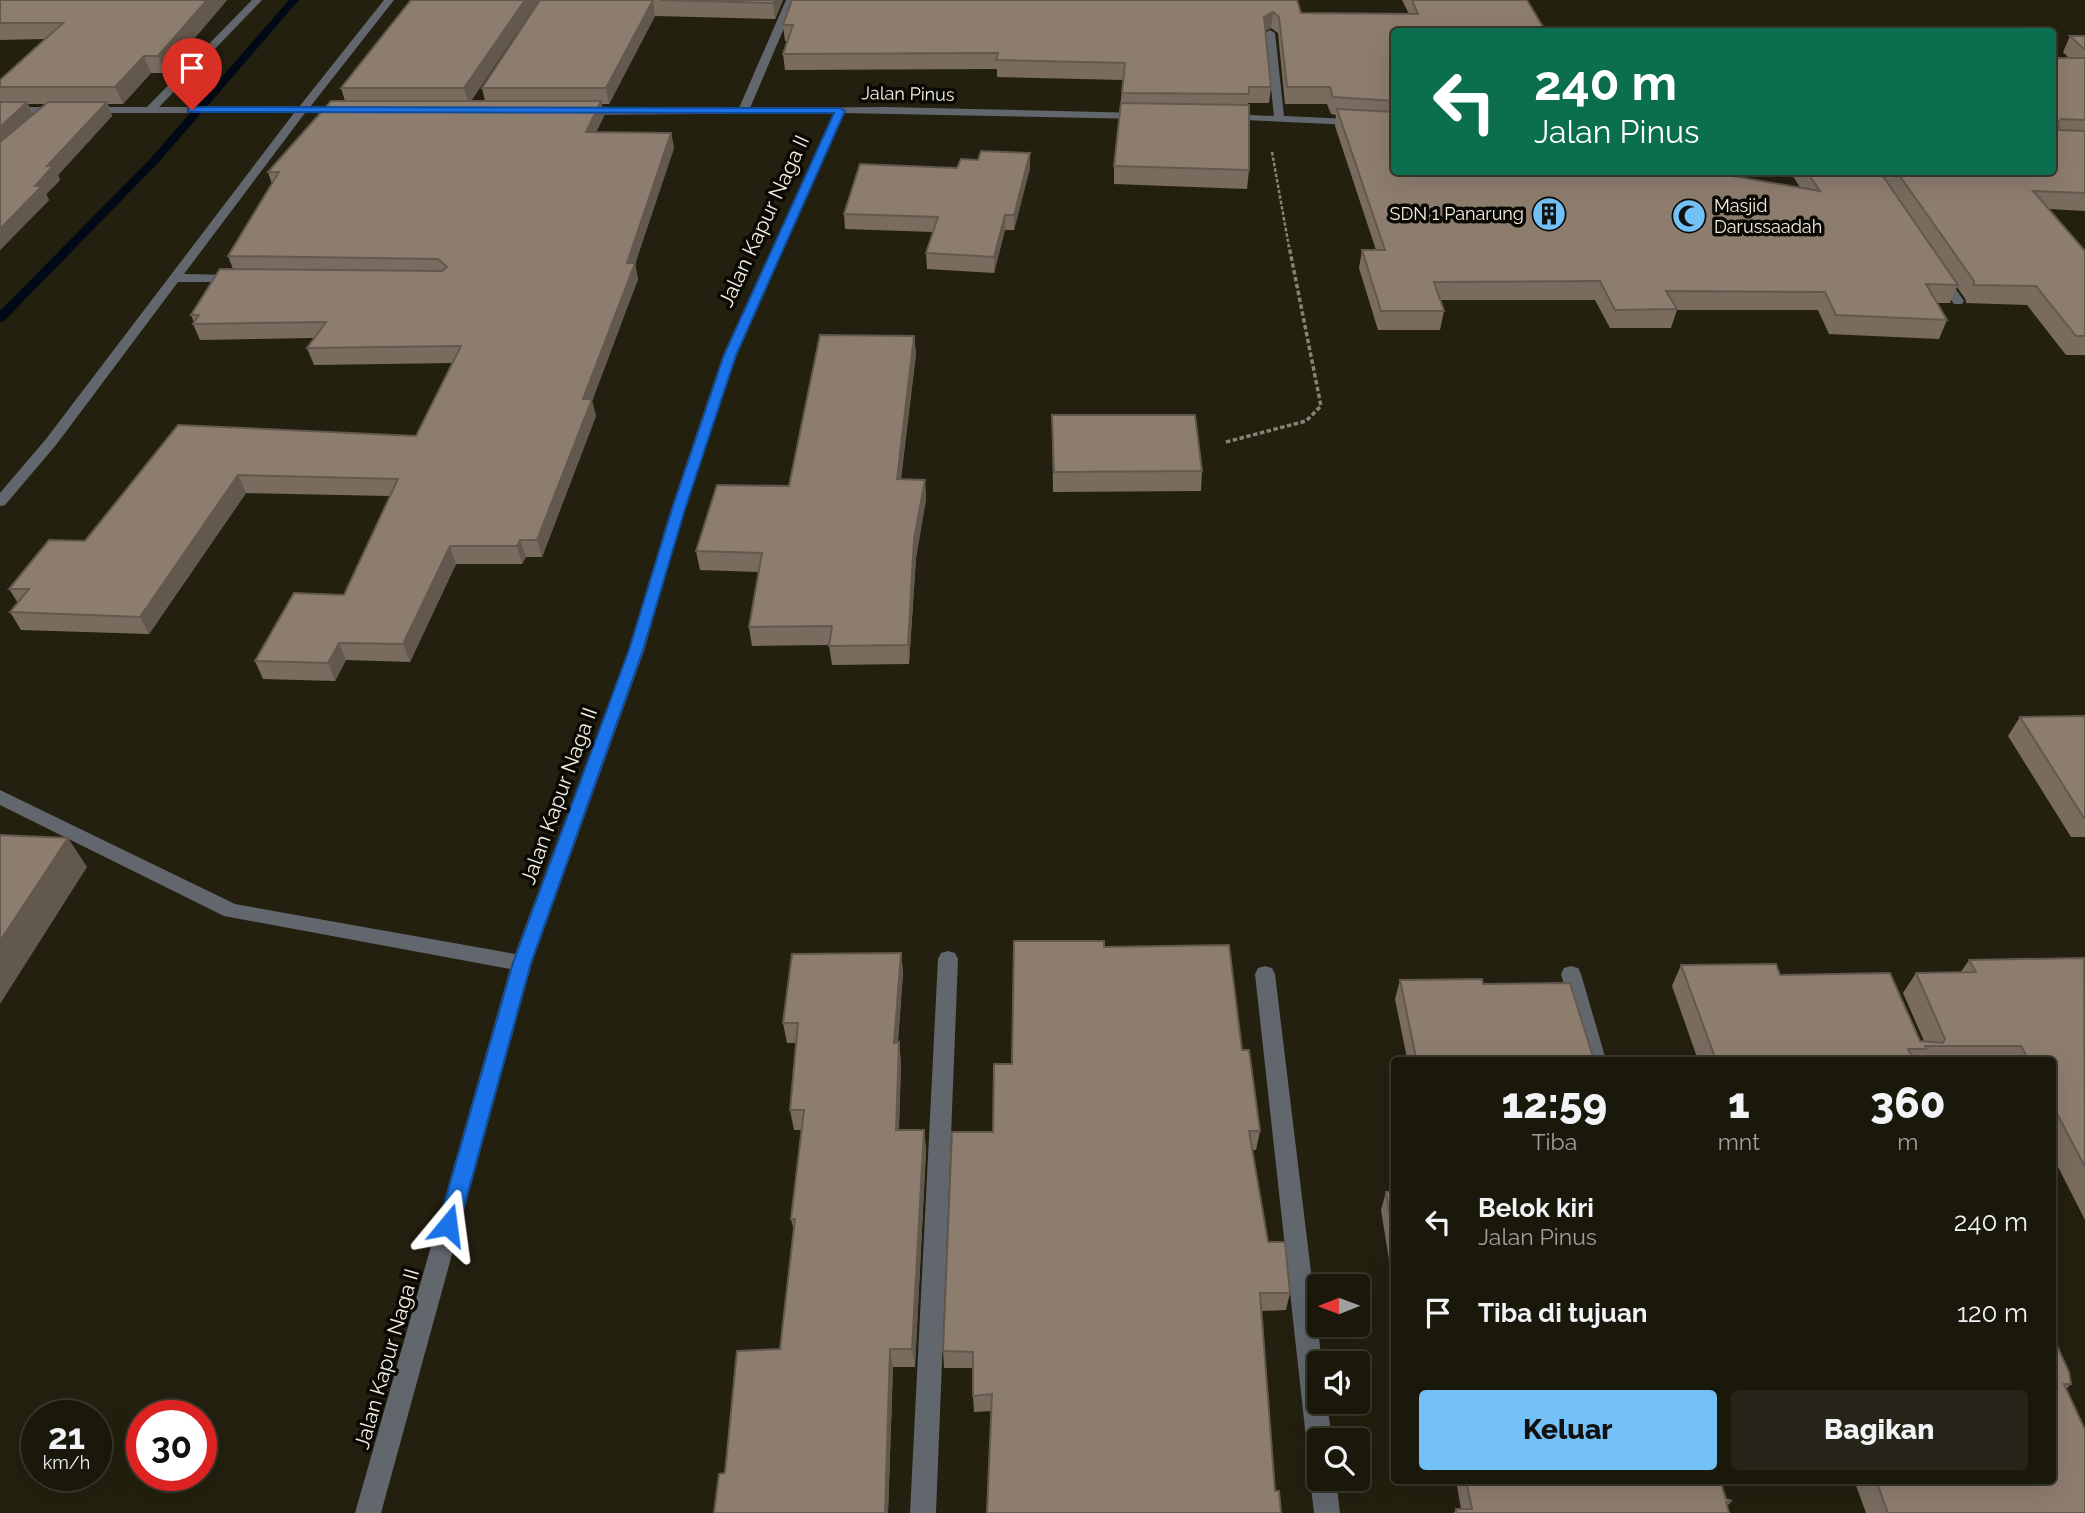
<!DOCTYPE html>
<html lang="id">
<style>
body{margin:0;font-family:Raleway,sans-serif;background:#272519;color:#f1f3f6;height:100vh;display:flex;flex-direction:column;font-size:26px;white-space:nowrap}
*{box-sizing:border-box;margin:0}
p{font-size:23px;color:#9fa09d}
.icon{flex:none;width:38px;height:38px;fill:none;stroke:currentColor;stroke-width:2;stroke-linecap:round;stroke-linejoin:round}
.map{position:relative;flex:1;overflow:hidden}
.side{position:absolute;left:1391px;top:1057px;width:665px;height:427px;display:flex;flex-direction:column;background:#1a180b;border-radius:7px;box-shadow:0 7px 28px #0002,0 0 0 2px #38372c}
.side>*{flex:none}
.top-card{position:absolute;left:1391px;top:28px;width:665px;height:147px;border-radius:7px;box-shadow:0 7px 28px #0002,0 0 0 2px #38372c;background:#0b6e4f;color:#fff;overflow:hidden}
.needle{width:46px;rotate:269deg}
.fabs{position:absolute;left:1307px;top:1274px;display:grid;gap:14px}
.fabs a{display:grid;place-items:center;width:63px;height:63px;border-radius:7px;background:#1a180b;box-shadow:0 7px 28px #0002,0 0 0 2px #38372c;font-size:35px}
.speed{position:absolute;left:21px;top:1400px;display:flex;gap:14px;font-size:35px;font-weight:700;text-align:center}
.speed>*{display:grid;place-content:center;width:91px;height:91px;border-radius:50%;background:#1a180b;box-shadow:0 7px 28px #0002,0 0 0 2px #38372c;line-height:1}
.speed small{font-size:18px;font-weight:400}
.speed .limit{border:10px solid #d22;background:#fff;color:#111}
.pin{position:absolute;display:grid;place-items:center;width:60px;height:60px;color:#fff;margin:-72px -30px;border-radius:50% 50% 50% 0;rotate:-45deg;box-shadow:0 0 7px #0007}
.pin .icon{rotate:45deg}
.me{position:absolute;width:77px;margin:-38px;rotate:16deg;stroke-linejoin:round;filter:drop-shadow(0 0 5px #0008)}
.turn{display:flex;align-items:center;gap:24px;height:147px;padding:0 28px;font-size:32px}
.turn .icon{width:91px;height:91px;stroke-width:2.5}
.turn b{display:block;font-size:49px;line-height:60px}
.eta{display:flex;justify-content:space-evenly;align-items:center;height:119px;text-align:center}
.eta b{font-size:42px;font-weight:800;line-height:49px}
.button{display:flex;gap:14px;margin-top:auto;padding:14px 28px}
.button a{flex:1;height:80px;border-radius:7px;background:#73c1f6;color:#111;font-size:28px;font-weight:800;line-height:80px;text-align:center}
.button a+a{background:#272519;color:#f1f3f6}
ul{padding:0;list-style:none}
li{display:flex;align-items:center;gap:21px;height:91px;padding:0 28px}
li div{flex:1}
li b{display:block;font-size:26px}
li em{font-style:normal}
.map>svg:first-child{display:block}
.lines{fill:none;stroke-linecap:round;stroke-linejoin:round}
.stream{fill:#000916;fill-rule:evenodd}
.path-far1{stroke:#858374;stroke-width:2.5;stroke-dasharray:3.5 2;stroke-linecap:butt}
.path{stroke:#858374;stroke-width:3.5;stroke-dasharray:4.5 2.5;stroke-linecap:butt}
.minor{fill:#62676e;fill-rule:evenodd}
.wall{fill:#796c5f;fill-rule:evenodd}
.shaded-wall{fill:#63584e}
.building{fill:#8d7d6f;stroke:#63584e;stroke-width:2}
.route{fill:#1a73e8;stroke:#114b97;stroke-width:2}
.labels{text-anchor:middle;stroke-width:7;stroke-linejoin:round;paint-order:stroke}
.far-street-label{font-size:18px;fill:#f2f0e5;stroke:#0b0904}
.far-poi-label{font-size:18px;fill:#f2f0e5;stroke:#0b0904;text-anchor:start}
.street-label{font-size:21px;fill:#f2f0e5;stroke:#0b0904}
</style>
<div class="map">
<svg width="2085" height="1513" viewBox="0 0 2085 1513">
<rect width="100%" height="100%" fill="#23200f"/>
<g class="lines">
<!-- stream -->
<path class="stream" d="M289,0H299L159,162L4,321L0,322V311L151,158Z"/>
<!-- path-far1 -->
<path class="path-far1" d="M1272,152L1289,247"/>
<!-- path -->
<path class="path" d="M1226,442L1306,421L1321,406L1289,246"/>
<!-- minor -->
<path class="minor" d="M252,0H262L159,107H299L384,0H394L310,107H345L350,110L349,112L305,113L184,274L238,275L244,279L242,282H178L56,445L5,505L0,506V493L46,439L294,113H0V107H147Z
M786,0H796L750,108L885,107L1143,113L1148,116L1143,119L844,113L737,355L685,509L644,651L532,963L381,1513H355L510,969L224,916L0,805V790L235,904L515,954L628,651L671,509L723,355L834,113L580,115L575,112L580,109L739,108Z
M1270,30L1275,33L1284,116L1395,121V127L1223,119V115L1227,114L1274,116L1265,33Z
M1940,271L1944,272L1964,301L1962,304H1954L1934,275Z
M948,951L955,953L958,959L936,1513H910L938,959L941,953Z
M1265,966L1272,968L1275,974L1322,1363H1320V1402H1327L1332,1440H1320V1459L1311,1456L1307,1447L1255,974L1258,968Z
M1571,966L1578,968L1581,974L1606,1060H1586L1561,974L1564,968Z
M1320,1468V1479H1336L1340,1513H1314L1310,1479L1314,1470Z"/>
</g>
<!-- wall -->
<path class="wall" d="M0,0H227L165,73H151L123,104H108L112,116L58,175L60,180L46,194L49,200L0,250V80L45,39L0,40ZM28,104H46L33,115Z
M411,0H539L471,101H485L482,88L540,0H783L775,19L655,16L609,104H602L604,116L596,132L671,133L674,148L635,264L638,279L592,401L596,416L542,557H526L522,564H456L410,662L346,660L335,681L263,679L255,661L344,595L390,496L246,493L149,634L21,630L10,612L18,603L9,589L85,541L178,425L416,436L453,363L314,365L307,348L314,338L200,340L193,324L194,322L191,315L233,269L228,256L272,184L268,172L345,101L341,88Z
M792,0L1301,13L1409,14L1402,0H1527L1395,32V172L1800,187L1790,172H2053V58H2069L2063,52L2070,36H2085V211L2049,209L2085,251V355H2066L2027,305L1966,303V300L1957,287L1950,303H1937L1947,320L1939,339L1829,334L1818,310H1677L1671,328H1610L1595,300H1440L1444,311L1440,330H1378L1359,268L1362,250H1376L1335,126L1336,115L1331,114L1327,104H1285L1278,33L1271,28L1265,31L1271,87L1269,103H1248L1249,170L1247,189L1114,184V166L1123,80L997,77V69L785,70L783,54L788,41H785L783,25Z
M957,168H1030L1014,230H1005L994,273L927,269L926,253L933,232L845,229L844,214Z
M914,336L916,354L901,479L925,480L926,499L916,558L909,664L832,665L829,645L752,646L749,627L758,572L700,570L696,551L789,486Z
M1052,415L1202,471L1201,491L1053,492Z
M2085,716V837H2071L2008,736L2020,717Z
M1104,947L1242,1050L1260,1131L1256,1150H1252L1268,1242L1290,1293L1286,1310L1261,1311L1275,1491L1281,1513L991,1411L974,1412L973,1396V1368H944L943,1351L993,1132L1012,1064Z
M901,953L903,973L898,1042H899L901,1063L899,1130H924L926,1150L915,1367H893L888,1513H714L725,1473L780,1349L794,1231L791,1219L801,1130H794L790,1110L796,1043H787L783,1023Z
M2085,959V1220L2053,1157V1060H1698L1672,986L1681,965L1780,975L1920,1041H1924L1903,993L1916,973L1961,972L1969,960Z
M1400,980L1483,984L1594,1060H1401L1402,1058H1407L1395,999Z
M1386,1192H1395V1272H1391L1381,1210Z
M2053,1337L2071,1384L2066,1389L2085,1513H1866L1854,1480H2053Z
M1456,1480H1720L1726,1499L1732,1501L1727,1506L1729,1513H1454L1456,1509H1461Z"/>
<!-- shaded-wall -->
<path class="shaded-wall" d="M207,0H227L165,73L158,56Z
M525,0H539L469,104L464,88Z
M653,0L655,16L609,104L606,88Z
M775,0H783L775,19L773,3Z
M1273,12L1271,28L1262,33L1264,17Z
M144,56L151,73L123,104L115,87Z
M601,101L604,116L589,147L586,132Z
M27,102L33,116L0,146V127Z
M107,102L112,116L58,175L60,180L46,194L49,200L0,250V229L35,186L47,166Z
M671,133L674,148L635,264L638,279L592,401L596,416L542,557L537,540L627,263Z
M1030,153V168L1014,230V215Z
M1005,215V230L994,273V257Z
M914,336L916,354L898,498L897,479Z
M238,475L246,493L149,634L140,617Z
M925,480L926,499L916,558L909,664L908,645L914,539Z
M520,540L526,557L522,564L517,546Z
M450,546L456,564L410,662L403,644Z
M339,643L346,660L335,681L328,663Z
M68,838L87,867L0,1004V941Z
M901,953L903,973L896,1063L894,1043Z
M899,1042L901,1063L898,1150L896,1130Z
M924,1130L926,1150L915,1367L912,1349Z
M890,1349L893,1367L888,1513H885Z"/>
<!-- building -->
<path class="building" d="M0,0H207L158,56H144L115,87H0V80L63,23H0Z
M411,0H525L464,88H341Z
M540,0H653L606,88H482Z
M660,0H775L773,3Z
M792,0H1297L1301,13L1418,14L1412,0H1527L1546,32H1395V101L1333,97L1330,87H1287L1279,17L1273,12L1264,17L1271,87H1249V94L1122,93L1125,63L996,60L998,53L783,54L793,25H783Z
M2070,36H2085V50Z
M2053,58H2085V120L2061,119L2058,122L2059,130L2085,131V193L2033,191L2085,251V336H2076L2036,286L1974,285V281L1897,172H2053Z
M331,101H601L586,132L671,133L627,263H635L583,399H592L537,540H520L517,546H450L403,644L339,643L328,663L255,661L294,593L344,595L398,479L238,475L140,617L10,612L29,589H9L49,540L85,541L178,425L416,436L461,346L307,348L326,322L193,324L199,315H191L220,269L442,271L447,267L438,259L228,256L279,172H268Z
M0,102H27L0,127Z
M48,102H107L47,166H53L35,186H42L0,229V142Z
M1121,103L1249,105V170L1114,166Z
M1337,109L1395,112V172H1709L1820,191L1807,172H1880L1958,285L1926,284L1947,320L1836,315L1825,292L1666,291L1677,309L1615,310L1600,281L1434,282L1444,311H1381L1362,250H1385Z
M981,151L1030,153L1014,215H1005L994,257L926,253L938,217L844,214L860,164L957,168L961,159L978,160Z
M820,335L914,336L897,479L925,480L914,539L908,645L829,646L832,626L749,627L762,553L696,551L717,485L789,486Z
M1052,415H1195L1202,471L1054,472Z
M2085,716V818H2084L2020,717Z
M0,835L68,838L0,941Z
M1014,941H1104V947L1229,945L1242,1050H1249L1260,1131H1249L1268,1242H1285L1290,1293H1260L1275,1491H1279L1281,1513H987L992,1394L973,1396V1352L943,1351L952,1132H993L994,1064H1012Z
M901,953L894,1043L899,1042L896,1130H924L912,1349H890L885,1513H714L719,1474L725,1473L737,1351L780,1349L795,1219H791L804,1110H790L798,1023H783L792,954Z
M2084,958L2085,1167L2053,1106V1060H2029L2021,1046H1925L1926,1049H1908L1914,1060H1716L1681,965L1776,964L1780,975L1890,973L1920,1041L1943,1043L1945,1039L1916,973L1976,972L1969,960Z
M1482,979L1483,984L1570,983L1594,1060H1402V1058H1416L1400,980Z
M1386,1192H1395V1245Z
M2053,1337L2069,1372L2071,1384H2064L2085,1430V1513H1888L1876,1480H2053Z
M1466,1480H1720L1726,1499L1732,1501L1726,1502L1729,1513H1457L1456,1509H1472Z"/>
<!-- route -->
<path class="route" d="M192,107L840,108L845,111L736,355L685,509L643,650L531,963L459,1225L456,1231L448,1234L441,1231L438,1225L513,963L629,650L672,509L724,355L834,113L188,112V108Z"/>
<!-- icons -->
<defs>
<g id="building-disc" transform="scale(1.75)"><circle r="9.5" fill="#73c1f6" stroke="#0b0904"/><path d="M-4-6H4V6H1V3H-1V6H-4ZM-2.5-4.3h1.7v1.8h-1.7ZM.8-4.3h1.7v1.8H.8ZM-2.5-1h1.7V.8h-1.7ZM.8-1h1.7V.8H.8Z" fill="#111"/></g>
<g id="mosque-disc" transform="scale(1.75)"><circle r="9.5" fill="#73c1f6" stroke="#0b0904"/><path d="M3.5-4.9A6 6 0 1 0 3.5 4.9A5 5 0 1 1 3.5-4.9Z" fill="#111"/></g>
</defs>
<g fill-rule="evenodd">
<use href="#building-disc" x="1549" y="214"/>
<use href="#mosque-disc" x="1689" y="216"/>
</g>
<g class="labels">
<!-- far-street labels -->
<g class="far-street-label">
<text transform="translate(908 94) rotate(1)" y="6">Jalan Pinus</text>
</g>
<!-- far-poi labels -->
<g class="far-poi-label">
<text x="1714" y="212">Masjid<tspan x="1714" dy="21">Darussaadah</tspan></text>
<text x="1524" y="220" text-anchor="end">SDN 1 Panarung</text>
</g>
<!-- street labels -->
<g class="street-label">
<text transform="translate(764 221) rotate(-65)" y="7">Jalan Kapur Naga II</text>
<text transform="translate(559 796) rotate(-70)" y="7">Jalan Kapur Naga II</text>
<text transform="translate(387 1359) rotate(-74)" y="7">Jalan Kapur Naga II</text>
</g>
</g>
</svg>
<div class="fabs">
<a><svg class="needle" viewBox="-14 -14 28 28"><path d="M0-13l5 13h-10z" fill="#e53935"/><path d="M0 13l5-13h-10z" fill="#9fa09d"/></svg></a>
<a><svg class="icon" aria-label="sound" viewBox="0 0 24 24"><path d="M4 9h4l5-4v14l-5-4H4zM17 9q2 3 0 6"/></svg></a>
<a><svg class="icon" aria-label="search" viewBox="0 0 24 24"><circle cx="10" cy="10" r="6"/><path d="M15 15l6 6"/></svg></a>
</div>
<div class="speed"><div>21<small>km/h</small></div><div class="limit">30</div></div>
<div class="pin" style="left:192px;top:110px;background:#d93025"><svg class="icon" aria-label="arrive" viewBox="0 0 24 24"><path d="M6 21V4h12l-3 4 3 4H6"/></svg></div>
<svg class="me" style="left:448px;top:1225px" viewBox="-20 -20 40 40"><path d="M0-17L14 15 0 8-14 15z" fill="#1a73e8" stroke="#fff" stroke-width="4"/></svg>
<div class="top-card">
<div class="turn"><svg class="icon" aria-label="left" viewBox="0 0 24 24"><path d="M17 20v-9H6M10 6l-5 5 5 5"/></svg><div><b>240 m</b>Jalan Pinus</div></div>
</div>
<section class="side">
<div class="eta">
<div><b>12:59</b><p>Tiba</p></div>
<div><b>1</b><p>mnt</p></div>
<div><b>360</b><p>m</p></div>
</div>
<ul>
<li><svg class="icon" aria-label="left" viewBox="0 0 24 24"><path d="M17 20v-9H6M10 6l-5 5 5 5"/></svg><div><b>Belok kiri</b><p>Jalan Pinus</p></div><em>240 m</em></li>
<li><svg class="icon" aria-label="arrive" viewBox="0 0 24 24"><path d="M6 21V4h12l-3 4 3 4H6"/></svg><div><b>Tiba di tujuan</b></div><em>120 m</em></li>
</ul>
<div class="button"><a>Keluar</a><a>Bagikan</a></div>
</section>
</div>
